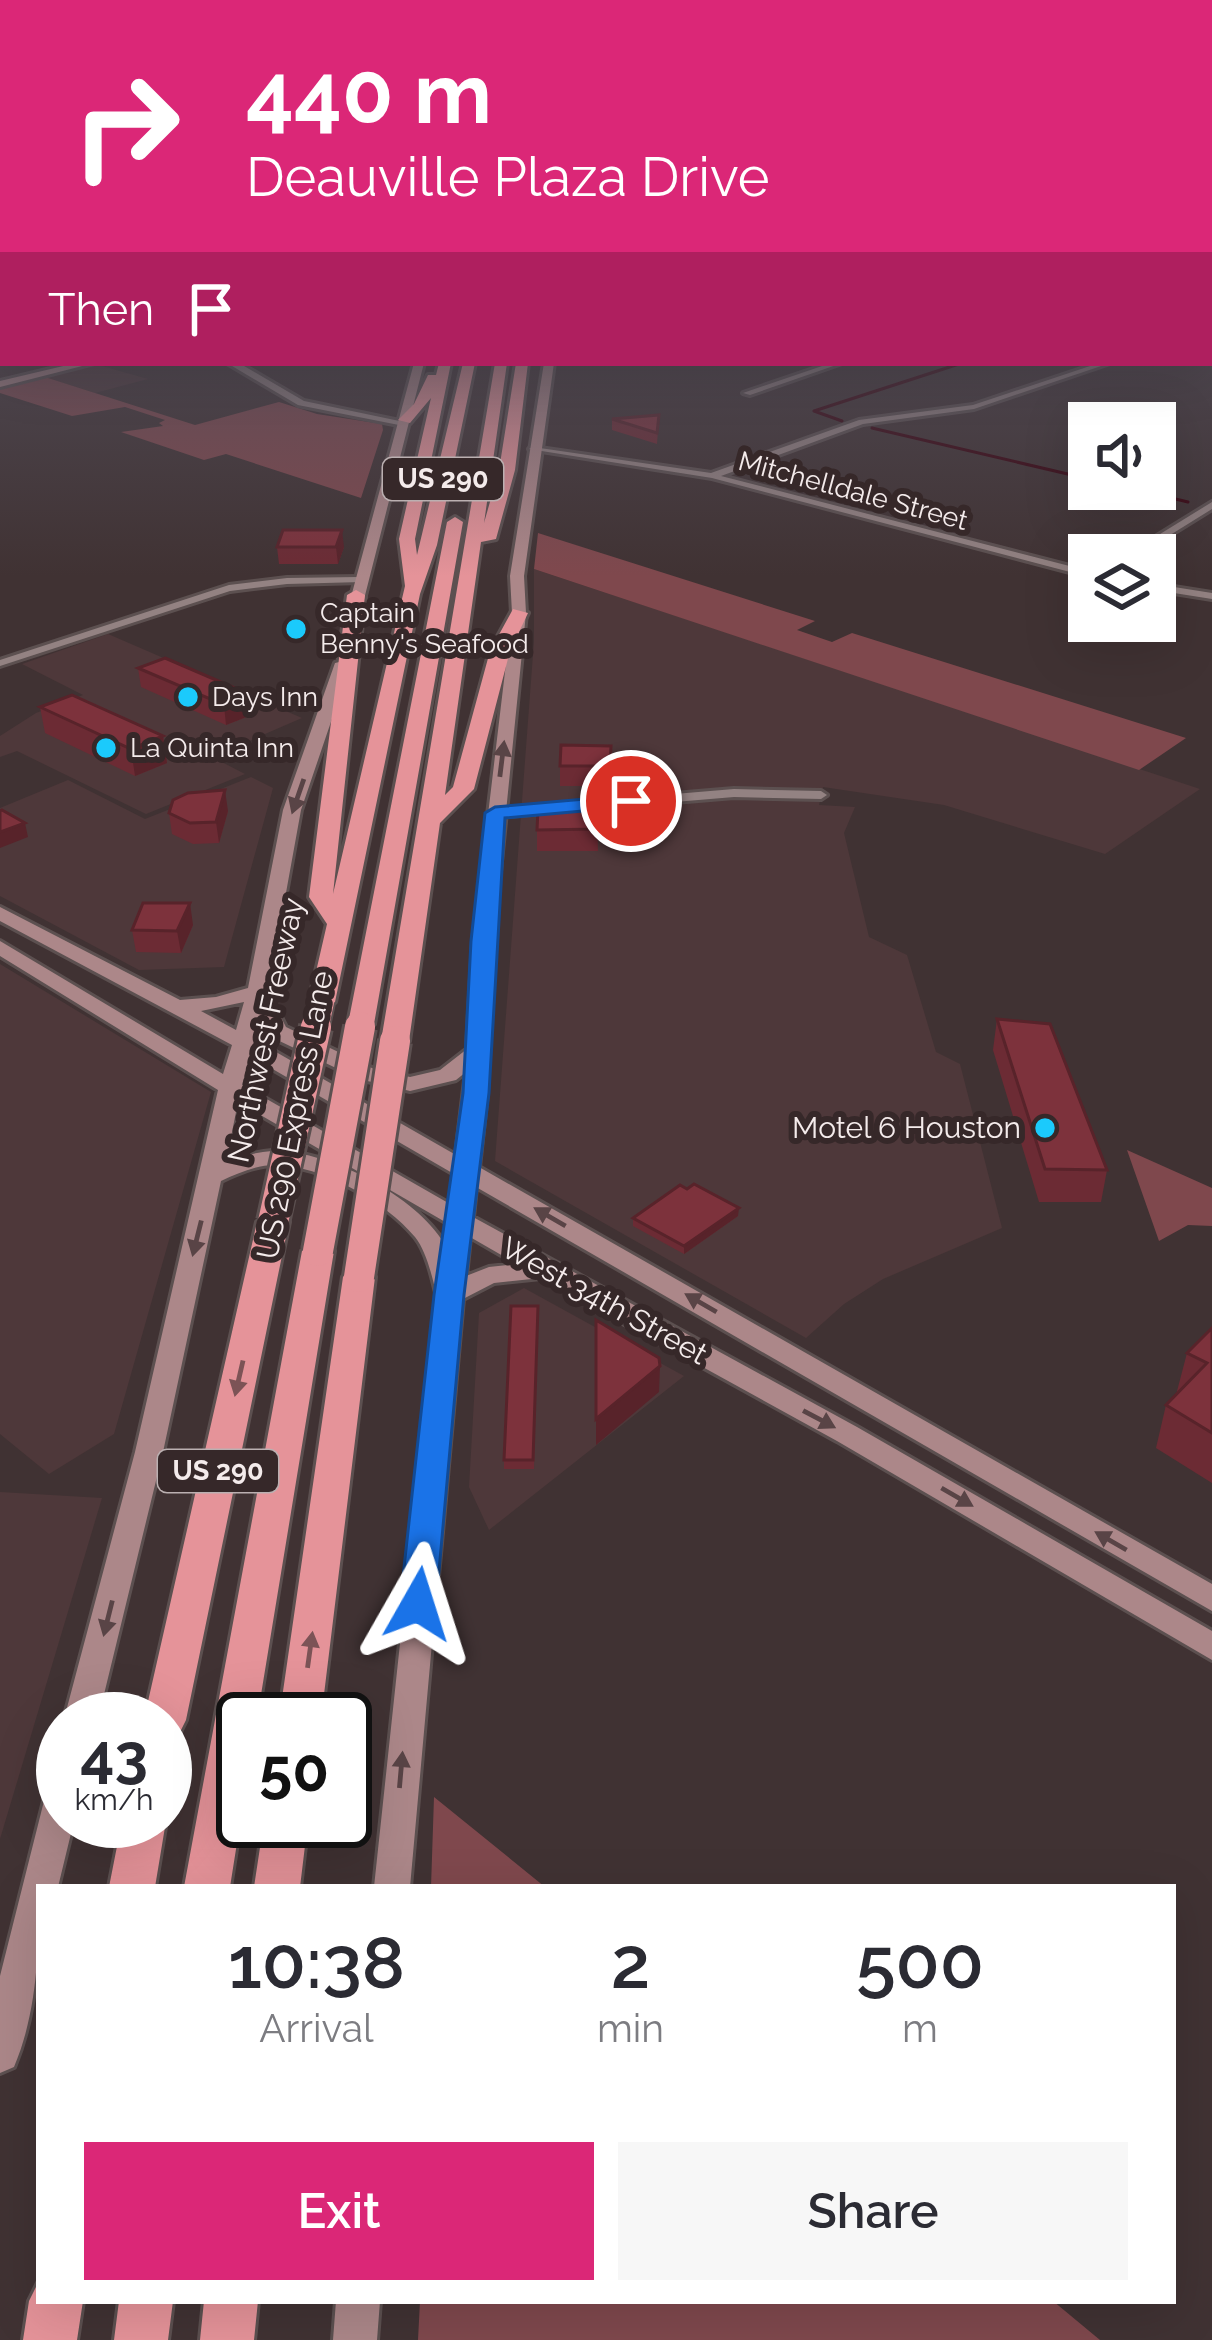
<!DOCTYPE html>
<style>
body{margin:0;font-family:Raleway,sans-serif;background:#f7f7f7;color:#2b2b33;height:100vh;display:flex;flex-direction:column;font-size:45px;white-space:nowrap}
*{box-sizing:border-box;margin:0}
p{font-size:39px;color:#7c7c81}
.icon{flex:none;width:66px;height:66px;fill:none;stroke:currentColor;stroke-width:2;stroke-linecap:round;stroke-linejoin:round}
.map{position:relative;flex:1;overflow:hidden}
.panel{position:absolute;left:36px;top:1884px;width:1140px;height:420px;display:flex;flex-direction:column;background:#fff;border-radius:0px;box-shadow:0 12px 48px #0002}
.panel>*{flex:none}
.hud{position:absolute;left:0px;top:0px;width:1212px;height:366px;box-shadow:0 12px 48px #0002;background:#db2777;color:#fff;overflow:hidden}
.controls{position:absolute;left:1068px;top:402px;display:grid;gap:24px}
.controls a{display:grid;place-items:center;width:108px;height:108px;border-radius:0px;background:#fff;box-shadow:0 12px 48px #0002;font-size:60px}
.speed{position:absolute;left:36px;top:1692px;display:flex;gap:24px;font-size:60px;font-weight:700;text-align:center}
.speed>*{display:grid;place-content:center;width:156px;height:156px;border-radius:50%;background:#fff;box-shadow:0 12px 48px #0002;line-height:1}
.speed small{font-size:30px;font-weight:400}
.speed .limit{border:6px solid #111;border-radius:18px;background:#fff;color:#111}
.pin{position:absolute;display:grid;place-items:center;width:102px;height:102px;color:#fff;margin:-51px;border:6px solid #fff;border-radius:50%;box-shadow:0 3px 12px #0007}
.me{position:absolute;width:132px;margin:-66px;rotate:6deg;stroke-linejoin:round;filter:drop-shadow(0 0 9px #0008)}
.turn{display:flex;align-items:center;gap:42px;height:252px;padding:0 48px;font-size:54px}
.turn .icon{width:156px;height:156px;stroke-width:2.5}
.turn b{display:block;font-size:84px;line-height:102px}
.then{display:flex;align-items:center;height:114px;padding:0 48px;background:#0003;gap:24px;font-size:45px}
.eta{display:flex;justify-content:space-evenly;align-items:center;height:204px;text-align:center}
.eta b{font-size:72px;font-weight:600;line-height:84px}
.cta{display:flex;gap:24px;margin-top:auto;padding:24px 48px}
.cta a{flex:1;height:138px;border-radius:0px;background:#db2777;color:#fff;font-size:48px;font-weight:600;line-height:138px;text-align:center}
.cta a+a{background:#f7f7f7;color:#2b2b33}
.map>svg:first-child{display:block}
.built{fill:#4e383a}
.green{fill:#7f484d}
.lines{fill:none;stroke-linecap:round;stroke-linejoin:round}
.stream{stroke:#39020e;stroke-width:3}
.minor-casing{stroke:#5c5050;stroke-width:6}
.tertiary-casing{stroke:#5c5050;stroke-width:6}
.secondary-casing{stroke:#5c5050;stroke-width:6}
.motorway-casing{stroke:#5c5050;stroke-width:6}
.minor{fill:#938282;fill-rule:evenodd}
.tertiary{fill:#938282;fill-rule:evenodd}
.secondary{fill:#ac8789;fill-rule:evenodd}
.motorway{fill:#e59399;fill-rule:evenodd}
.motorway-bridge-far1-casing{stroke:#5c5050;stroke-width:28;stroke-linecap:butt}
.motorway-bridge-casing{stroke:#5c5050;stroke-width:36;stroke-linecap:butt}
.motorway-bridge-far1{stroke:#e59399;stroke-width:24}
.motorway-bridge{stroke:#e59399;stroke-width:30}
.wall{fill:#6c2b34}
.shaded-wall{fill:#58232a}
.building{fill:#7d323c;stroke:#58232a;stroke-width:3}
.oneway{fill:#594446}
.oneway2{fill:#7c5356}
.route{fill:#1a73e8;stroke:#114b97;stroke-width:3}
.poi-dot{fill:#1bcafc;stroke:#362829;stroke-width:4.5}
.labels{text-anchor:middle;stroke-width:12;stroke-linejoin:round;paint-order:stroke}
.shield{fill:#362829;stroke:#bbb0b1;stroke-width:3}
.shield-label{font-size:27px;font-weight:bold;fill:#f4ebeb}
.far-street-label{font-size:27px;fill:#f4ebeb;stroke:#362829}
.far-poi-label{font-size:27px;fill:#f4ebeb;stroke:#362829;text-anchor:start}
.street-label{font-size:30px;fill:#f4ebeb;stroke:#362829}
.poi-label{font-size:30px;fill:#f4ebeb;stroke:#362829;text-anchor:end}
</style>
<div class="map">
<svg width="1212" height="2340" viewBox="0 0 1212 2340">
<rect width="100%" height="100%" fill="#403233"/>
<!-- built -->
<path class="built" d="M95,364L148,379L95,393L45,377Z
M534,569L1200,789L1105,854L944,805L823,787L819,805L855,807L844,833L869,937L907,955L936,1052L960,1064L1002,1228L883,1279L844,1304L806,1338L495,1161L534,641Z
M108,634L302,718L212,757L245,774L146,814L17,751L0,757V736L36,713L83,695L22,664Z
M251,777L273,788L224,967L139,970L0,896V808L68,780L145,819Z
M0,964L211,1092L114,1434L49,1474L0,1434Z
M524,1288L684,1376L489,1530L469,1487L479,1313Z
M0,1492L102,1498L0,1839Z"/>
<!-- green -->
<path class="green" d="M45,377L195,425L279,402L317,414L382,424L383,430L361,498L226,454L204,460L121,432L163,426L159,423L165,420L125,407L72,416L0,393V388Z
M538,533L815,621L797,630L832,642L852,633L1186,738L1139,770L534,569Z
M1127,1150L1212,1188V1226L1188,1225L1159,1241Z
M434,1797L545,1887H431Z
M420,2301H1053L1100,2340H418Z"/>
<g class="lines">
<!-- stream -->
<path class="stream" d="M842,421L814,411L962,363
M872,428L1089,479
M1134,489L1188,502"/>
<!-- minor casing -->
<g class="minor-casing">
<path id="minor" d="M1212,324V328L1209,329V325Z
M831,363H842L750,395L743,393Z
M1099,363H1110L974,409L863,424L721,476L1089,571V577L712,478L529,449L533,447L711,473L859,420L973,405Z
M1212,502V509L1138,555H1126Z
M359,577L364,580L362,582L287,584L230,591L0,666V660L229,585L287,578Z
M1155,584L1212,593V599L1155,590Z
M734,789L821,791L827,795L821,799L734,797L495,817L489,813L495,809Z"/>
</g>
<!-- tertiary casing -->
<g class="tertiary-casing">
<path id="tertiary" d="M0,294H3V299H0Z
M227,363H239L304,401L409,423L404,426L298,405Z"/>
</g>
<!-- secondary casing -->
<g class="secondary-casing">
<path id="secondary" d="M1209,263L1212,264V270L1209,269Z
M76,363H94L0,387V381Z
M414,363H424L358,623L351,627L344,623Z
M544,363H554L524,576L526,613L493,941L487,1093L479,1167L1212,1584V1611L476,1187L473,1217L857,1427L1212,1631V1660L837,1441L541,1278L494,1283L463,1299L410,1887H374L437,1297C433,1280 427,1252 415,1237C386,1202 321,1165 275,1165C256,1165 238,1173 221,1181L163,1452L98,1719H64L135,1452L218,1090L0,956V941L223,1074L232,1045L0,921V907L180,1000L216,997L248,988L283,810L335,663L348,660L351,663L301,810L268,992L286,1027L374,1069L410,1077L440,1070L467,1049L473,941L512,613L510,576ZM244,1002L236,1030L201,1011ZM261,1020L269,1036L359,1079L410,1091L456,1080L466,1072L456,1155L255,1040ZM250,1056L454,1174L450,1204L242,1085ZM238,1102L447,1223L444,1243C416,1196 327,1149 272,1151C256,1152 240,1157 226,1162ZM470,1237L517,1264L489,1267L466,1276Z
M63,1778V1821H74L58,1887H39C39,1948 38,2010 14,2067L0,2073V1976L46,1793L51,1782Z
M336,2301H380L377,2340H333Z"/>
</g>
<!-- motorway casing -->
<g class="motorway-casing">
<path id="motorway" d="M439,363H451L415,539L417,555L463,363H475L437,545L420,594L335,1002L322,1010L309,1002L327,924L309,897L347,595L356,590L365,595L333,894L405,586L399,539L431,398L410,423L398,420L414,404L428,375H436Z
M495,363H507L484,523L499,470L516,363H528L515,470L496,539L481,542L445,795L453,787L490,651L513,609L528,613L510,651L474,789L440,823L409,1041L395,1049L381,1041Z
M455,517L463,522L374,1024L361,1032L348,1024L447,522Z
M273,1212L289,1222L186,1720L180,1732L165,1737V1719H144L257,1222Z
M318,1241L334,1251L257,1719H243V1805L230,1887H184L302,1251Z
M359,1267L370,1270L375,1277L321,1719H279L343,1277L348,1270Z
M165,1819L166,1821L155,1887H109L122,1821Z
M264,1821H308L300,1887H254Z
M39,2281V2301H83L77,2340H23L29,2301Z
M119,2301H173L168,2340H114Z
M204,2301H258L254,2340H200Z"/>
</g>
<!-- minor -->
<use href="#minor" class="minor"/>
<!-- tertiary -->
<use href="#tertiary" class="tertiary"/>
<!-- secondary -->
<use href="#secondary" class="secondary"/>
<!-- motorway -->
<use href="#motorway" class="motorway"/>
<!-- motorway-bridge-far1 casing -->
<g class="motorway-bridge-far1-casing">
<path id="motorway-bridge-far1" d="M316,1030L322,1002
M360,1030L361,1024"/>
</g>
<!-- motorway-bridge casing -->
<g class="motorway-bridge-casing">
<path id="motorway-bridge" d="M273,1222L316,1027
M318,1251L360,1027
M359,1277L395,1041"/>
</g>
<!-- motorway-bridge-far1 -->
<use href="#motorway-bridge-far1" class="motorway-bridge-far1"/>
<!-- motorway-bridge -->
<use href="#motorway-bridge" class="motorway-bridge"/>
</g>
<!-- wall -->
<path class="wall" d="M659,415L657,444L612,430V419Z
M277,547H344L338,564H279Z
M138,668L251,695L254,714L226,725L141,687Z
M40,707L163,736L167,763L135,776L45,733Z
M611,746L610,786H560V766Z
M597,810L598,851H537V830Z
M228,811L219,843L193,844L172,834L169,813Z
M193,925L181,953L136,952L132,930Z
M997,1019L1107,1170L1101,1202H1039L993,1050Z
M738,1216L684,1254L633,1226V1218Z
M538,1306L534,1469H504V1460Z
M1212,1328V1483L1156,1448L1166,1405L1176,1395L1187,1353Z"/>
<!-- shaded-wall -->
<path class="shaded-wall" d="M342,530L344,547L338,564L336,547Z
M251,695L254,714L226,725L224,705Z
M163,736L167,763L135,776L131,749Z
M225,790L228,811L219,843L216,822Z
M25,823L28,837L0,848V832Z
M190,903L193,925L181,953L177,931Z
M739,1208L738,1216L684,1254V1246Z
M660,1366L659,1392L596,1445V1419Z"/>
<!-- building -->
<path class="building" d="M659,415L657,433L612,419Z
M283,530H342L336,547H277Z
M165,658L251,695L224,705L138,668Z
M72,695L163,736L131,749L40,707Z
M561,745L611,746L610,766H560Z
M225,790L216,822L190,823L169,813L173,800L188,793Z
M2,810L25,823L0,832V811Z
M538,810H597L598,829L537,830Z
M143,903H190L177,931L132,930Z
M997,1019L1050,1024L1107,1170L1045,1169Z
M694,1184L739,1208L684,1246L633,1218L680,1185L687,1189Z
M511,1306H538L533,1460H504Z
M596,1320L659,1358L660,1366L596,1419Z
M1212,1328V1433L1166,1405L1207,1363L1187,1353Z"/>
<!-- one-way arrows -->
<defs><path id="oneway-solid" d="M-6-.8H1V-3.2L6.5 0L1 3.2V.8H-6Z" transform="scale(3)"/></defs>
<g class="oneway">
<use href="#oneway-solid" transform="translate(502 759) rotate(-83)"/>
<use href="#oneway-solid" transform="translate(298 796) rotate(109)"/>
<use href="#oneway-solid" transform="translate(550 1217) rotate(-150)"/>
<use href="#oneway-solid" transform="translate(197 1238) rotate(104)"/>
<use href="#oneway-solid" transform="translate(701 1303) rotate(-150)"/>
<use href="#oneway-solid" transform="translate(819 1419) rotate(28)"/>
<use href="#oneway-solid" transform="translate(957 1497) rotate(30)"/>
<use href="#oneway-solid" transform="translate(1111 1541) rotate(-150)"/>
<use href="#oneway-solid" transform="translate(108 1618) rotate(104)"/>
<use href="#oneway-solid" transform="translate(401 1770) rotate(-85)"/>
</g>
<g class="oneway2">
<use href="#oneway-solid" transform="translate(239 1378) rotate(103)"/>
<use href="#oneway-solid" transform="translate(310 1650) rotate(-82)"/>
</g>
<!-- sky -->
<linearGradient id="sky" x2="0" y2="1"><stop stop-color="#231c1c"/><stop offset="0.43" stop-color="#534f5b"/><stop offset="1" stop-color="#534f5b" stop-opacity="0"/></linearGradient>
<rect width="1212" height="576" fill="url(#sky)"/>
<!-- route -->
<path class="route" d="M631,795L641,801L638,806L505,818L489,1093L464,1295L436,1604L430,1614L418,1618L405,1614L400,1604L434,1295L463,1093L471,941L485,813L495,807Z"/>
<!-- markers -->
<g class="poi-dot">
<circle cx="296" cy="629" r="12"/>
<circle cx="188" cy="697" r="12"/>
<circle cx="106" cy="748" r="12"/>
<circle cx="1045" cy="1128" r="12"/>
</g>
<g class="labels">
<!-- shield labels -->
<g class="shield">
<rect x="383" y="458" width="120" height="42" rx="9"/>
<rect x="158" y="1450" width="120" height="42" rx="9"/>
</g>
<g class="shield-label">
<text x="443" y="488">US 290</text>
<text x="218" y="1480">US 290</text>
</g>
<!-- far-street labels -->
<g class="far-street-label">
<text transform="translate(853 491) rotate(15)" y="9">Mitchelldale Street</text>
</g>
<!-- far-poi labels -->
<g class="far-poi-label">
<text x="320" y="622">Captain<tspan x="320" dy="31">Benny's Seafood</tspan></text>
<text x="212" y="706">Days Inn</text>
<text x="130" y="757">La Quinta Inn</text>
</g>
<!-- street labels -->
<g class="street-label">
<text transform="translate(266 1030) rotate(-78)" y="10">Northwest Freeway</text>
<text transform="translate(295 1115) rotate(-79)" y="10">US 290 Express Lane</text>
<text transform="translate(604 1301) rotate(29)" y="10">West 34th Street</text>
</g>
<!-- poi labels -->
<g class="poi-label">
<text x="1021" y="1138">Motel 6 Houston</text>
</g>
</g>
</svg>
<div class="controls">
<a><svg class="icon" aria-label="sound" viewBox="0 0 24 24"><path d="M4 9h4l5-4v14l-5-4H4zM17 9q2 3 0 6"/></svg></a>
<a><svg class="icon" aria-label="layers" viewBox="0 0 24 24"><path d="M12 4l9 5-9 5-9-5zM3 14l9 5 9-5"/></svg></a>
</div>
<div class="speed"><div>43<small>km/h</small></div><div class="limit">50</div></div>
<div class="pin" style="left:631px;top:801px;background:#d93025"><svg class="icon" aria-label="arrive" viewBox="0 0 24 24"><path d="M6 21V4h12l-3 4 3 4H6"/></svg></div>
<svg class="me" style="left:418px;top:1604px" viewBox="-20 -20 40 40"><path d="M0-17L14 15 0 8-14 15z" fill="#1a73e8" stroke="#fff" stroke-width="4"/></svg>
<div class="hud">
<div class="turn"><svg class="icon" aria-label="right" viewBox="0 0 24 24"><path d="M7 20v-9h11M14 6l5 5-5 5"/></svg><div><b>440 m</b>Deauville Plaza Drive</div></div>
<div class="then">Then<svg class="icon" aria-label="arrive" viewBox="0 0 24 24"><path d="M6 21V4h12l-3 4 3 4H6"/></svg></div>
</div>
<section class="panel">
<div class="eta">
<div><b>10:38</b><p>Arrival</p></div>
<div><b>2</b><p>min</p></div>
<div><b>500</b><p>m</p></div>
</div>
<div class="cta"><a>Exit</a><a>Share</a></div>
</section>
</div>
